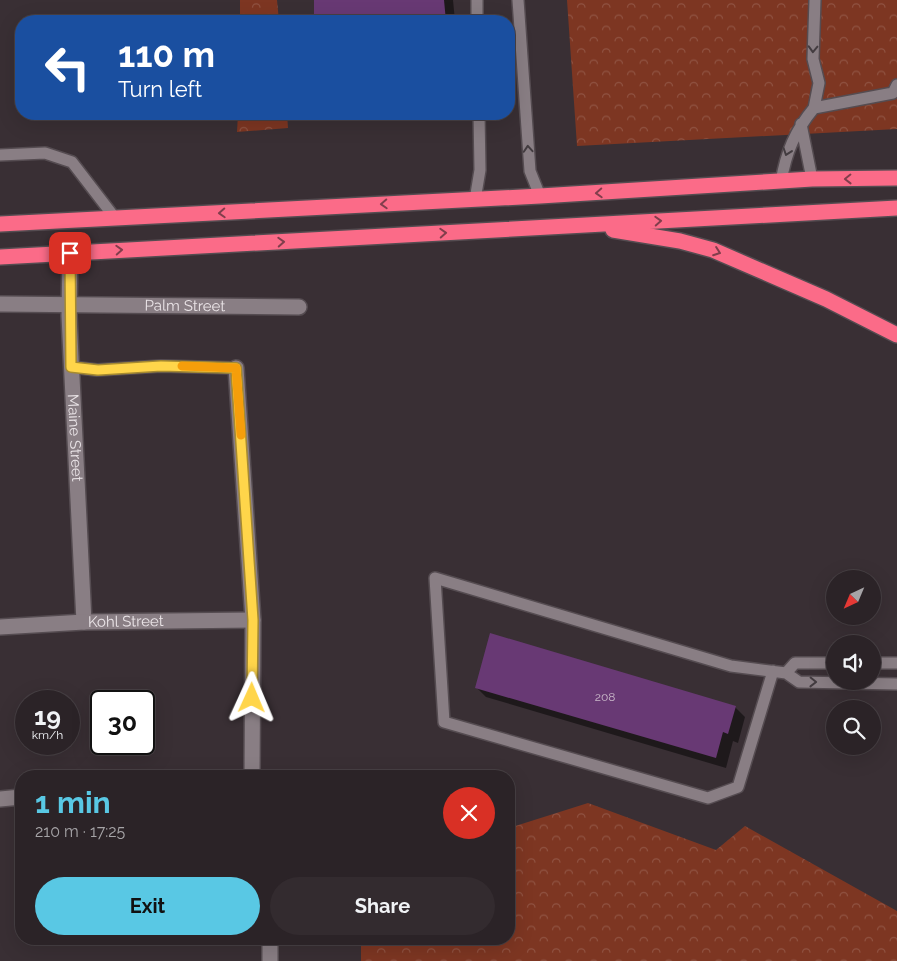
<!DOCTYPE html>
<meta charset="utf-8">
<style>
body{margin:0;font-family:Raleway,sans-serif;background:#332b2f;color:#f1f3f6;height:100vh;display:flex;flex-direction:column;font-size:19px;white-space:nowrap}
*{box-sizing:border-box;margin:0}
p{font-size:16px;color:#a6a4a7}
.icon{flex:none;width:28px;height:28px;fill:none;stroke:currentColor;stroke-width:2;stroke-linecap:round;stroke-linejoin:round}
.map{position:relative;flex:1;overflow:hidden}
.sheet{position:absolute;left:15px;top:770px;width:500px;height:175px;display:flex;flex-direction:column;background:#2b2327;border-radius:20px;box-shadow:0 5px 20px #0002,0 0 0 1px #474044}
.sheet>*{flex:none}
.guide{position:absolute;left:15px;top:15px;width:500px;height:105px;border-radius:20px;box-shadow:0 5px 20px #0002,0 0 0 1px #474044;background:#1a4fa0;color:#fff;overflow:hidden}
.needle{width:32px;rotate:224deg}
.buttons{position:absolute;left:826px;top:570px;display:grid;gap:10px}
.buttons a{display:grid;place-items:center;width:55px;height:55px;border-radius:50%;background:#2b2327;box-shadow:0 5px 20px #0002,0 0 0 1px #474044;font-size:25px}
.speed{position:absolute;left:15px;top:690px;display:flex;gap:10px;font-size:25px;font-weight:700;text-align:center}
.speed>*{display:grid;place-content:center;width:65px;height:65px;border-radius:50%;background:#2b2327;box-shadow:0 5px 20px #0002,0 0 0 1px #474044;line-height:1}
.speed small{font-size:12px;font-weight:400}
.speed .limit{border:2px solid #111;border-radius:8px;background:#fff;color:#111}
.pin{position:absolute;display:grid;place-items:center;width:42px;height:42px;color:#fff;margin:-21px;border-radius:10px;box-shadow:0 2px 8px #0006}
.me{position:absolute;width:55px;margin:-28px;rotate:1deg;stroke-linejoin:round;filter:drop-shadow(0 0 4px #0008)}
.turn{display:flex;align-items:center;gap:18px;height:105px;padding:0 20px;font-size:22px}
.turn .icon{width:65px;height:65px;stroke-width:2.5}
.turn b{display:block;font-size:35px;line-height:42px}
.round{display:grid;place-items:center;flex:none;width:52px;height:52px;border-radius:26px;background:#332b2f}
.headline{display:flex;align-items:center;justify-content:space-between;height:85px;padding:0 20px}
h1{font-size:30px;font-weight:700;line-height:38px;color:#59c8e4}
.action{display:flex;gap:10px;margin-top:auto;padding:10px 20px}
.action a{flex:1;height:58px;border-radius:30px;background:#59c8e4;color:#111;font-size:20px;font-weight:700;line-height:58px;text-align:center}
.action a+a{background:#332b2f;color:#f1f3f6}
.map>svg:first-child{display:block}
.forest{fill:url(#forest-crowns)}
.shadow{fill:#0007}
.building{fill:#683974}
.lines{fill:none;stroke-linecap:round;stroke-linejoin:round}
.lane-casing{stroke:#554c51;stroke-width:14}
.street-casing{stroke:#554c51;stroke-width:18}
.highway-casing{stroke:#554c51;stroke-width:18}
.lane{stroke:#897e84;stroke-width:11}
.street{stroke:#897e84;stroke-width:15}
.highway{stroke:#fb6b88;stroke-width:15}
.oneway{stroke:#433c40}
.oneway2{stroke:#813e4c}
.route-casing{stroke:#a68a30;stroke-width:12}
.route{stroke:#ffd54a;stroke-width:9}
.slow{stroke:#f59e0b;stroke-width:9}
.labels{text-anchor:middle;stroke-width:5;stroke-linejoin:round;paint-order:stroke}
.number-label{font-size:12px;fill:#cab9ca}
.street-label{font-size:15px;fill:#eae4e7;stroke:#1d191b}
</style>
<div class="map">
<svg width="897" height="961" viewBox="0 0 897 961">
<defs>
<pattern id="forest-crowns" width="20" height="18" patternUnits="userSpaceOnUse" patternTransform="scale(1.25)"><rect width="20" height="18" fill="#7d3622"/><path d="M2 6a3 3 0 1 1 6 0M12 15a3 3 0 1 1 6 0" fill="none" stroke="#905342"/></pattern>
</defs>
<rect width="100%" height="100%" fill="#392f34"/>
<!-- forest -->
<path class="forest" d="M240,0H277L279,21H240Z
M567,0H897V129L577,146Z
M238,114H287L288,128L237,132Z
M588,803L716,850L745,826L897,911V961H361V939H509V828Z"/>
<!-- shadow -->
<path class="shadow" d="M315,0H453L455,21H315Z
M476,687L735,707L745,717L738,743L733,741L726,768L486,697Z"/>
<!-- building -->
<path class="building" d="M314,0H444L446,21H314Z
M490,633L736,706L728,734L723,732L716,758L475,688Z"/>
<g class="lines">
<!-- lane casing -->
<g class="lane-casing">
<path id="lane" d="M477,0V21
M518,0L530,171L540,196
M814,108L819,83L813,59L815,0
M801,124L812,179
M0,155L45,153L72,162L115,218
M781,182C786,152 795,131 814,108L893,93L897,85
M475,200L480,170L479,114
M71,367L97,370L161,366L236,368
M835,663H795L786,673L799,682L897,684
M872,663H897
M773,671L738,787L708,798L444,722L435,578L731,666L786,673"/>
</g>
<!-- street casing -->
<g class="street-casing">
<g id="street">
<path id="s1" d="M70,253L69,316L84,622"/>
<path id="s2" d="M0,304L299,307"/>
<path d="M236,368L253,620L252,776"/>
<path id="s3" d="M0,627L84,622L253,620"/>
<path d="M0,799L21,797"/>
<path d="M270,961V939"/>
</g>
</g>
<!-- highway casing -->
<g class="highway-casing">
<path id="highway" d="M0,224L540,196L812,179L897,178
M613,230L680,241L713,250L826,299L897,335
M0,257L897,208"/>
</g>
<!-- lane -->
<use href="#lane" class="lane"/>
<!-- street -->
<use href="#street" class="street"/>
<!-- highway -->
<use href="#highway" class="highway"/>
</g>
<!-- one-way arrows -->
<defs><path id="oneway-chevron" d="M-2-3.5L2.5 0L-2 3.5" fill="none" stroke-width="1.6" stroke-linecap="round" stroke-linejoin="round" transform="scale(1.25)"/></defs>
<g class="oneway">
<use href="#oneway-chevron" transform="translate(813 49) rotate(92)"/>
<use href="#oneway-chevron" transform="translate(528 149) rotate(-94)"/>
<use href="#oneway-chevron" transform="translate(787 152) rotate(109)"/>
<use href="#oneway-chevron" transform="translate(813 682) rotate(1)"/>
</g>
<g class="oneway2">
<use href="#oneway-chevron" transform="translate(848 179) rotate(179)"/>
<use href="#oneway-chevron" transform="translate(599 193) rotate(177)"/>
<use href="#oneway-chevron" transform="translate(384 204) rotate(177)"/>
<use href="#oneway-chevron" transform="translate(222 213) rotate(177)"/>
<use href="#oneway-chevron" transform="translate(658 221) rotate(-3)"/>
<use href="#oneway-chevron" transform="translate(443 233) rotate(-3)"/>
<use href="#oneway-chevron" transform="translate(281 242) rotate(-3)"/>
<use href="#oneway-chevron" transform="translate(119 250) rotate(-3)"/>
<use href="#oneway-chevron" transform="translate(717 252) rotate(20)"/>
</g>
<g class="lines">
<!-- route casing -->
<g class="route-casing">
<path id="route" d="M70,253L71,367L98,370L161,366L236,368L253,620L252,698"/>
</g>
<!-- route -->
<use href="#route" class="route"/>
<!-- slow -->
<path class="slow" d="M182,366L236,368L241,435"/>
</g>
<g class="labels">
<!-- number labels -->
<g class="number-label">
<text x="605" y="701">208</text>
</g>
<!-- street labels -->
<g class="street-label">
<text dy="5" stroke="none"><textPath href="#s2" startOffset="185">Palm Street</textPath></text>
<text dy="5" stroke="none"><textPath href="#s1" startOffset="185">Maine Street</textPath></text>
<text dy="5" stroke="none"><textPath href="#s3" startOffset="126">Kohl Street</textPath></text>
</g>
</g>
</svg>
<div class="buttons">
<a><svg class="needle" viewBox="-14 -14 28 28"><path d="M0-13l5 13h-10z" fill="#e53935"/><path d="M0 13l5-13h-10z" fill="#a6a4a7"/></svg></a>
<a><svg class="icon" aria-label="sound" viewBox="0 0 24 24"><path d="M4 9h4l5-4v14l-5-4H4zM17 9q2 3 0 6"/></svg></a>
<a><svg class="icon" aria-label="search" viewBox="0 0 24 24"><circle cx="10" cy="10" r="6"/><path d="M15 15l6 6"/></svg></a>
</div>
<div class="speed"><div>19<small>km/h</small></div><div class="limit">30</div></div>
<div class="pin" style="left:70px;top:253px;background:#d93025"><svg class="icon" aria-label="arrive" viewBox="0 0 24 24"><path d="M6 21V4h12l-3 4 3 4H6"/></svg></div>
<svg class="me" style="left:252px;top:698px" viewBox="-20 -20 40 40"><path d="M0-17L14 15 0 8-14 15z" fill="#ffd54a" stroke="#fff" stroke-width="4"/></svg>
<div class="guide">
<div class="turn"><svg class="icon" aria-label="left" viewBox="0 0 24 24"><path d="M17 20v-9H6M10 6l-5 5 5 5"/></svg><div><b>110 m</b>Turn left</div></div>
</div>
<section class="sheet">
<div class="headline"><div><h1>1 min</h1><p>210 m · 17:25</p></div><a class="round" style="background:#d93025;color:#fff"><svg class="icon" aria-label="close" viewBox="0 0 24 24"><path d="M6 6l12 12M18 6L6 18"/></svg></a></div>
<div class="action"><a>Exit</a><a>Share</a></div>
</section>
</div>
